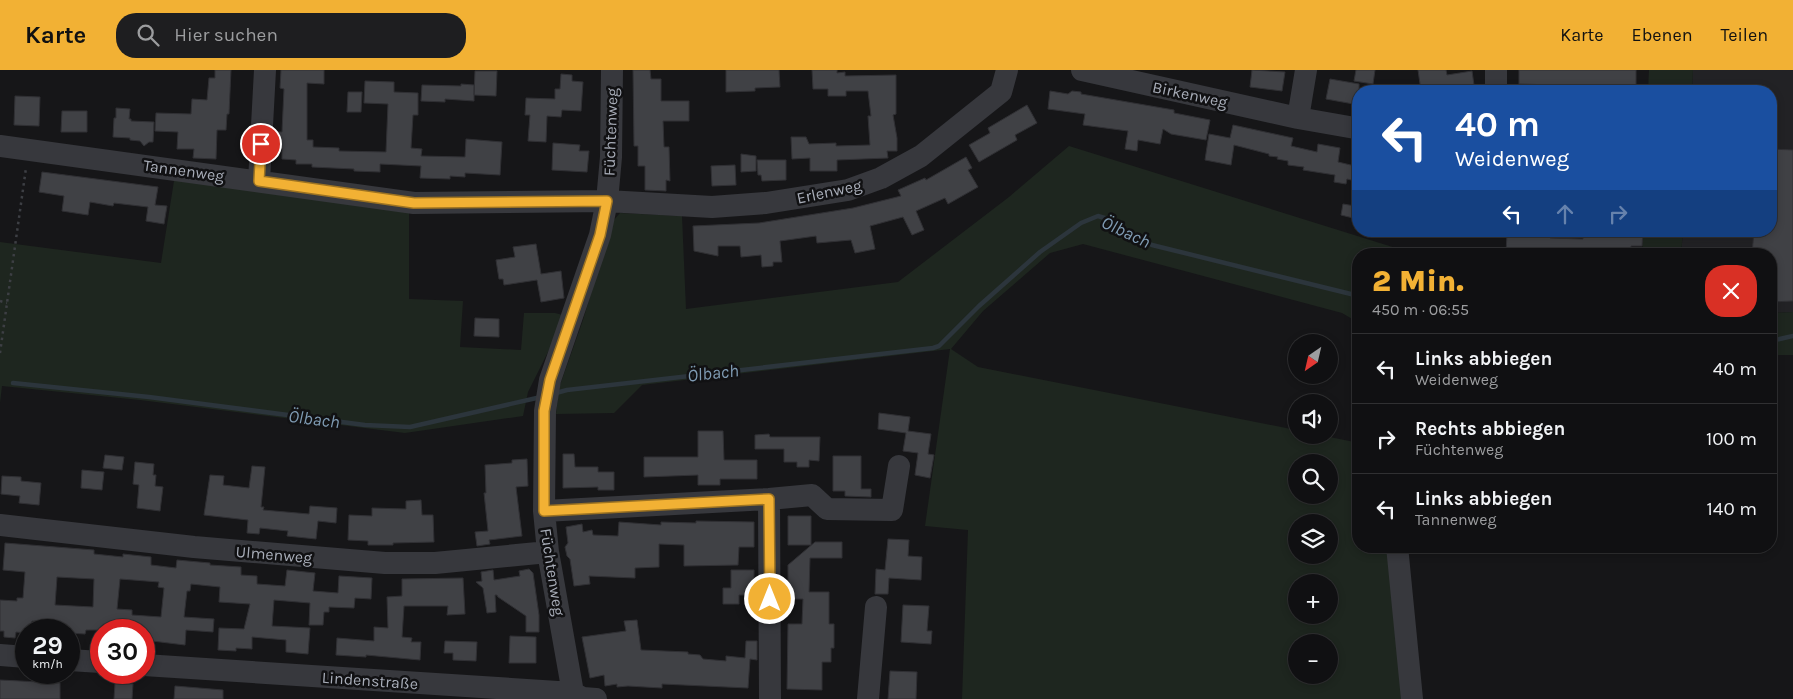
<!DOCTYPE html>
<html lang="de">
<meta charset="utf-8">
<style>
body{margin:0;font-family:Karla,sans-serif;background:#1e1e20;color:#f1f3f6;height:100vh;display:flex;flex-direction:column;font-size:19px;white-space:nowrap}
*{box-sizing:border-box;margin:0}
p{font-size:16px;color:#9c9d9f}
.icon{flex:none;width:28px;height:28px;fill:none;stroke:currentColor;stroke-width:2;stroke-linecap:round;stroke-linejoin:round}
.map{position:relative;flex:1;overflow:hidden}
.panel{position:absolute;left:1352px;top:178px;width:425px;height:305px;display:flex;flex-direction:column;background:#101012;border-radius:20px;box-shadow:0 2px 8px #0003,0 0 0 1px #303032}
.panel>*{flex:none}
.banner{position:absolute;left:1352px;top:15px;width:425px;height:152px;border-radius:20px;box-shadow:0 2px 8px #0003,0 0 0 1px #303032;background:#1a4fa0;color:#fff;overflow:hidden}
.needle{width:32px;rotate:214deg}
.buttons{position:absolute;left:1288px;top:264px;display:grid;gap:10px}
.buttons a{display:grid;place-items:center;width:50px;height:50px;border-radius:50%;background:#101012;box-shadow:0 2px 8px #0003,0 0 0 1px #303032;font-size:25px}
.speed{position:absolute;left:15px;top:549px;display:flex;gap:10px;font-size:25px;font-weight:700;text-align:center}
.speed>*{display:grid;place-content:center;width:65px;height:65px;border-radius:50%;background:#101012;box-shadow:0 2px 8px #0003,0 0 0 1px #303032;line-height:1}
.speed small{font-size:12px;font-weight:400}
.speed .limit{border:8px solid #d22;background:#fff;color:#111}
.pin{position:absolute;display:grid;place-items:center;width:42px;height:42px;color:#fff;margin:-21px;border:2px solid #fff;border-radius:50%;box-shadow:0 1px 5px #0007}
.me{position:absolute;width:55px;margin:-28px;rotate:0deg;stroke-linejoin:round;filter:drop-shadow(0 0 4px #0008)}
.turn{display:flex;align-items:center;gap:18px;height:105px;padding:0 20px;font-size:22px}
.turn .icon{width:65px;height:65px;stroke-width:2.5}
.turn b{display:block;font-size:35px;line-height:42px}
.lanes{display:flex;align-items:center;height:48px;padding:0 20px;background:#0003;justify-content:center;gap:25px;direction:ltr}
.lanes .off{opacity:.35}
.round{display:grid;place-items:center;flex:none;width:52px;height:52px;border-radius:20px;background:#1e1e20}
.headline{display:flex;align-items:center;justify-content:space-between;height:85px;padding:0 20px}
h1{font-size:30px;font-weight:800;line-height:38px;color:#f2b134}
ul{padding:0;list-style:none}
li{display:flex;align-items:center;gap:15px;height:70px;padding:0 20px;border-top:1px solid #303032}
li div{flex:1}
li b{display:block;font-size:19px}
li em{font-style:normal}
header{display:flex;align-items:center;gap:30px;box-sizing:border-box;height:70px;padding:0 25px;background:#f2b134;color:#111}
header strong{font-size:24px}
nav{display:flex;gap:28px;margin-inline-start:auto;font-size:18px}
.search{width:350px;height:45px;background:#1e1e20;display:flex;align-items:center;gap:12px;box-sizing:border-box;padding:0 18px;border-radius:20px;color:#9c9d9f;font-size:19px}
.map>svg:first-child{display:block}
.built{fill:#222225}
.green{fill:#1e261f;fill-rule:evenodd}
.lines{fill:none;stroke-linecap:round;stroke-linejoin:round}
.stream{stroke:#2c353c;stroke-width:4.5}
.building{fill:#404145;stroke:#303034;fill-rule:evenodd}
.path{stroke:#3d3f44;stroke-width:2.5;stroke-dasharray:2.5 4;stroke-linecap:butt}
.minor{stroke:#37383d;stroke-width:22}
.route-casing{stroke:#9d7322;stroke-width:12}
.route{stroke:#f2b134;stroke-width:9}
.labels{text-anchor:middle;stroke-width:5;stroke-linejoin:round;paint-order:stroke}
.street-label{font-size:16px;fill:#a8adb8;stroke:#111113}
.water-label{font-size:18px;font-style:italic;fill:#7f9bb3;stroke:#111113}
</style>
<header>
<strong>Karte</strong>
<div class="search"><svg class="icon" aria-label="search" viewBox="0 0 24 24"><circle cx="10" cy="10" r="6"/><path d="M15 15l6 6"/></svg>Hier suchen</div>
<nav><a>Karte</a><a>Ebenen</a><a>Teilen</a></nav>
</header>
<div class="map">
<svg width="1793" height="629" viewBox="0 0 1793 629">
<rect width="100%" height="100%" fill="#161618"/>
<!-- built -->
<path class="built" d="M1693,0H1793V242L1771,243V184H1681L1683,161H1771V21H1692Z"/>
<!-- green -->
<path class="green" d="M1649,0H1693L1692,21H1648Z
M1069,76L1415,184H1359V253L1342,243L1083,174L1050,183L983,241L951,279L978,297L1296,360V365H1320L1359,373V476H1389L1405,629H962L968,460L925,456L950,279L642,315L614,343L556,344L559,318L583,250L613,151L620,143L682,146L686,239L898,212L1009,127ZM1296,392H1329V425H1296ZM1296,452H1329V485H1296ZM1296,512H1329V545H1296ZM1296,572H1329V605H1296Z
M177,92L409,123V229L463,231L460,277L521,280L524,243H555L563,245L553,272L528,322L523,346L405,363L140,330L2,316L0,333V172L161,193Z
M1643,161H1683L1681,184H1642Z
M1793,242V285H1771V243Z"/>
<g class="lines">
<!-- stream -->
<path class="stream" d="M1771,271L1793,266
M13,313L149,327L365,355L410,357L541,327
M556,323L567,320L933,278L939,276L979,236L1040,182L1081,153L1098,146L1108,149L1135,167L1152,175L1359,226"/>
</g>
<!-- building -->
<path class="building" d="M215,0H231L229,44H227L226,60H217L216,89L193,88L194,79H177L178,62L155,61L156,43L191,44L192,29L207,30L209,8H215Z
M281,0H324V14L307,13V70H313V77L339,78V81L386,82L388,34L364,33L365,11L394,12V22L418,23V45H413L411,78L422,79L421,86L465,87L466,69L502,72L500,105L465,103V107L450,106V109L420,108L421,96L380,94V102L354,101V99L312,97V94H296V90L282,89V78H274L275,62H282L284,19L280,18Z
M633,0H650L651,9H661V31H689V51H663L664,77H669L670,111L666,110V121L645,120V96H638V76H634Z
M726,0H779L780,17L755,18V21L726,22Z
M812,0H837V3L845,2V6L896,5V44L893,45L897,68V81H887L888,88L837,90V101H810V88L792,89L791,67H806L809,74L836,73V76L870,75L868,46H871L868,21H846V26H828V19H813Z
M1252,0L1285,2L1282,21L1250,17Z
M1356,0H1375L1373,14L1354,11Z
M1418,0H1446L1447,5L1472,1L1474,15L1438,21H1421Z
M1519,0H1636V17L1591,15L1590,20H1575L1552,19V15L1519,14Z
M475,1H497L496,26L474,25Z
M561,4L572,5V11L583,12L581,41L562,40L561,47L547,46L546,72L528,71L530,45H525L526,28L555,29V19H560Z
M1330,9L1359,14V35L1326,29Z
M461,14L474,15V31L445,29V32L421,31L422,15L461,16Z
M1050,21L1068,24L1072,21L1081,22V24L1174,40V43L1210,50L1206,70L1171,64L1163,59L1160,74L1138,70L1137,81L1125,79L1128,61L1083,55L1085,44L1048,39Z
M348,22H362L361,42H347Z
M15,26L40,27L39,56L14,55Z
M1027,35L1037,53L1015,65L1017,70L979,92L969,75L990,63L988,58Z
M116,38L130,39L129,49H131V51L154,52L153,72H149L144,76L140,71L130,70V68L113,67L114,48H116Z
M62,41H87V62H61Z
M1233,55L1293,68L1291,76L1317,82L1318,74L1340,78L1338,92L1359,97V112L1347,109L1346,114L1334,112L1335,105L1303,100L1304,97L1288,95V91L1277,89L1278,87L1269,86V84L1234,75L1231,95L1205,90L1209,64L1230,68Z
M553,73L580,75L579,81H589L587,102L552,100Z
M1771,79L1793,80V231L1771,232V184H1752L1754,161H1771Z
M741,84L756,86V101L741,102Z
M966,87L972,98L968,100L978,117L948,134L945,128L916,141L924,160L912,165L903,147L870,156L875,179L855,183L851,170L817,173L816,166L780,171L782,192H773V196L762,197L761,185L741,187L740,176H718V186L694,181L693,156L759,153L853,138L901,126L898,120L925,108L926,110Z
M757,90H786V110L762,111L761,105H758Z
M735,95L736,115L712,116L711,96Z
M42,102L158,117L155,135L167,136L164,154L146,151L148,137L114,133L113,136L90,132L88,145L62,141L64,126L39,122Z
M1343,134L1355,136L1353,148L1341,145Z
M1583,161H1643L1642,176H1631V184H1506L1507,163L1550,164V168L1583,169Z
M536,174L541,204L561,201L564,228L541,232L537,210L504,215L503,209H499L496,190L515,187L513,177Z
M475,248L499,249V267L474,266Z
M879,343L910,347L908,361L931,364L928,384L934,385L930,408L915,405L918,383L903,381L906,363L878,359Z
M698,361H723L724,390H757V409H720V415H698V405L644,407V387H698Z
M769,364L770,367H820L819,391L809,390V397H797V392H784V379H755V365Z
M563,384H574L575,397H598V402H614V420H598V417L563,418Z
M105,385L124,387L122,400L103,398Z
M833,386H861V419H871V427L845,426V421H833Z
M527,389L528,416L516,417L522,466L489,470L490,474L477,476L475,462L488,461L484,423H486L485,395L512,393V390Z
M135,392L154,394L153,405H156L155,416L163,417L160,441L137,438L139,415L133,414Z
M252,396L265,397L261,437H264L263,440L309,444L310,436L337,438L336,453L318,451L316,469L287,466L288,461L260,458L259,464L247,463L248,450L204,445L210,405L224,406L223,415L249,418Z
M82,400L104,402L102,420L81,418Z
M2,406L21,407V411L41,413L39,435L19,433L20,426L1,424Z
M421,430L422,445H433L434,472L393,473V475H368V471L348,470L349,445L372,446V438L406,439V431Z
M788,446H811V475H788Z
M696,451L754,452V477H739L738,495L684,496V475L659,474V497L635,498V508L589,506L590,514L574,516L570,489L567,486L565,477L568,473L566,457L582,454L583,462L592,460L593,465L618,466L619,452L661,455V452L696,453Z
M888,469L909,470L908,486L922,487L921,510L889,508L888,524H875L876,499L885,500Z
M815,472H842V488H810L809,522H829V554H834V578H831V592H822V620L787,619L788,554H802L803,529H793V524H788V495Z
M5,473L94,480V484L123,487V484L151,487V495L176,498L177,490L210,493V495L241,497V505L257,506V514L285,516L287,500L315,503L313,521L338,523L339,506L372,508L371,529L355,528L354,538L329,537V542H324L323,555H309L310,533L274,530L272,556L310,558L308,584L286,582V570L252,567V579L236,578V581L218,580L219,558L244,559L250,534L219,532L220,517L191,514L190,521H187L184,547L214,549L213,562L186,560L185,575L144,570V560H86L85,564L69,563V560H55L56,553L32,551L31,560H26V563L16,562L15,568L4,567V561H0V530L17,531V528H23L25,502L3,500ZM57,507L94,509L93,537L55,535ZM120,509L159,512L158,517L164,518L161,547L132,545V540L117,539Z
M529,499L533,503L539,545V562H526V546L498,527L497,525H495L496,542L487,543L483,518L476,512L482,511L481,502L493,500L494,510L520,506L519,501Z
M731,500H754V525H739V534H723V518H731Z
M463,508L465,544L447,545L448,536H404L402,567L412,568L411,572H421L420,590L366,585V587L336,585L337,568L374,571V557L388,558L387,527L402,526V509Z
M903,535L929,536L927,561H932L931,574L901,572Z
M637,550L641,580L688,582V584L700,585L703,589L726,591V586L745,588L746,571H757V590L750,589L748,618L662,614V618L628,616L617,617V614L605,616L604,605L590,608L582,567L626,561L624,551Z
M510,566L536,567V593H509Z
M445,571L477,572L476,591L453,590V583H444Z
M890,601L917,602L916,629H888Z
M0,610L60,613V629H0Z
M115,613L133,614L132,629H114Z
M175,616L223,620V629H174Z"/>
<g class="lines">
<!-- path -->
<path class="path" d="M0,231L7,233
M0,283L26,98"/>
<!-- minor -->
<path class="minor" d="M1082,0L1298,48L1355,58
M1496,21V0
M1298,48L1306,0
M0,76L414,133L607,131L712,137L766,133L848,120L881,108L921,86L1001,22L1007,0
M259,111L265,0
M769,429L770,629
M544,441L769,429L812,425L827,439L892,440L899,396
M0,455L194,477L385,493H435L548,482
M1397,476L1412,629
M0,585L26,587
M69,590L101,592
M144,595L573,623L583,628L596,629
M573,623L548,482L544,441L545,341L550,310L600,165L607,131L611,87L612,0
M868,629L876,537"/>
</g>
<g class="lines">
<!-- route casing -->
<g class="route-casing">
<path id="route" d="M261,74L259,111L414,133L607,131L600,165L550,310L544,341V441L769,429L770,529"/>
</g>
<!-- route -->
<use href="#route" class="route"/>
</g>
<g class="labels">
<!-- street labels -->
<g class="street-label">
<text transform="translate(1190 24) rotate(12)" y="6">Birkenweg</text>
<text transform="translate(610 62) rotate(-88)" y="6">Füchtenweg</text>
<text transform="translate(184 100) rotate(8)" y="6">Tannenweg</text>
<text transform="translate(829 121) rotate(-12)" y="6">Erlenweg</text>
<text transform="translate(274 484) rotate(5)" y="6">Ulmenweg</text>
<text transform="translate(553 502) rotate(81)" y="6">Füchtenweg</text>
<text transform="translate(370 610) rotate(4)" y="6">Lindenstraße</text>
</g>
<!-- water labels -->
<g class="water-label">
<text transform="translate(1126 162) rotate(25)" y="6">Ölbach</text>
<text transform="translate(713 303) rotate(-6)" y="6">Ölbach</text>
<text transform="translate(314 349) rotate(7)" y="6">Ölbach</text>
</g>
</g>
</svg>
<div class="buttons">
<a><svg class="needle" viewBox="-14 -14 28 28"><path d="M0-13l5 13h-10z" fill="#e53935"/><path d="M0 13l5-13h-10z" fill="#9c9d9f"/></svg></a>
<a><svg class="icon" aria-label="sound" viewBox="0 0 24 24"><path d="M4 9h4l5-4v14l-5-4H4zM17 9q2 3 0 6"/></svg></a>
<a><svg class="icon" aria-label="search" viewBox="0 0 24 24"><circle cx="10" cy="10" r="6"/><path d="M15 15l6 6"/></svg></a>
<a><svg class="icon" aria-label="layers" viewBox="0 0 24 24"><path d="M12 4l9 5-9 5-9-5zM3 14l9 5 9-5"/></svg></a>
<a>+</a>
<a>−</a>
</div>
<div class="speed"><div>29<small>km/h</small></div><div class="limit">30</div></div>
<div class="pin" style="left:261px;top:74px;background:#d93025"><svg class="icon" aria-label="arrive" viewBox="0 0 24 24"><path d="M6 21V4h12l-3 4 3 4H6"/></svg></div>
<svg class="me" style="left:770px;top:529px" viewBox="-20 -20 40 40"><circle r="17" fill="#f2b134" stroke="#fff" stroke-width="3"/><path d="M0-11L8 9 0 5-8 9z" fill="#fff"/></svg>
<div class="banner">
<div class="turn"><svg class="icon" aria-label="left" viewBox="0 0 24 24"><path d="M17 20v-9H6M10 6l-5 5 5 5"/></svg><div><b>40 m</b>Weidenweg</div></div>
<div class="lanes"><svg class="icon" aria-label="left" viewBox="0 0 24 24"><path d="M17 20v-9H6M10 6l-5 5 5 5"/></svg><svg class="icon off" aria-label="ahead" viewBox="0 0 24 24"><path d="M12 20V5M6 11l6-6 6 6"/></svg><svg class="icon off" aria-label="right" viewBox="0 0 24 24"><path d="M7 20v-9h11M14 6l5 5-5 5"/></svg></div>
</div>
<section class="panel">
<div class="headline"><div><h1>2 Min.</h1><p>450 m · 06:55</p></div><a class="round" style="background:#d93025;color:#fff"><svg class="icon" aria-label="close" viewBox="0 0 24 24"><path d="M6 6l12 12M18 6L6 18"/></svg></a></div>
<ul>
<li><svg class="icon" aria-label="left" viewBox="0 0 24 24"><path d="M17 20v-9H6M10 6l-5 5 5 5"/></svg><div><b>Links abbiegen</b><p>Weidenweg</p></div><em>40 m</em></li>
<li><svg class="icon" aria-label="right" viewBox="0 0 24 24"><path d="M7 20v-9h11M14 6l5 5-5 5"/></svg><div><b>Rechts abbiegen</b><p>Füchtenweg</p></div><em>100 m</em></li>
<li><svg class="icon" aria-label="left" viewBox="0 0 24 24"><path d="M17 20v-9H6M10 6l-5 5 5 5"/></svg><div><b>Links abbiegen</b><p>Tannenweg</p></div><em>140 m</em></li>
</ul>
</section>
</div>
